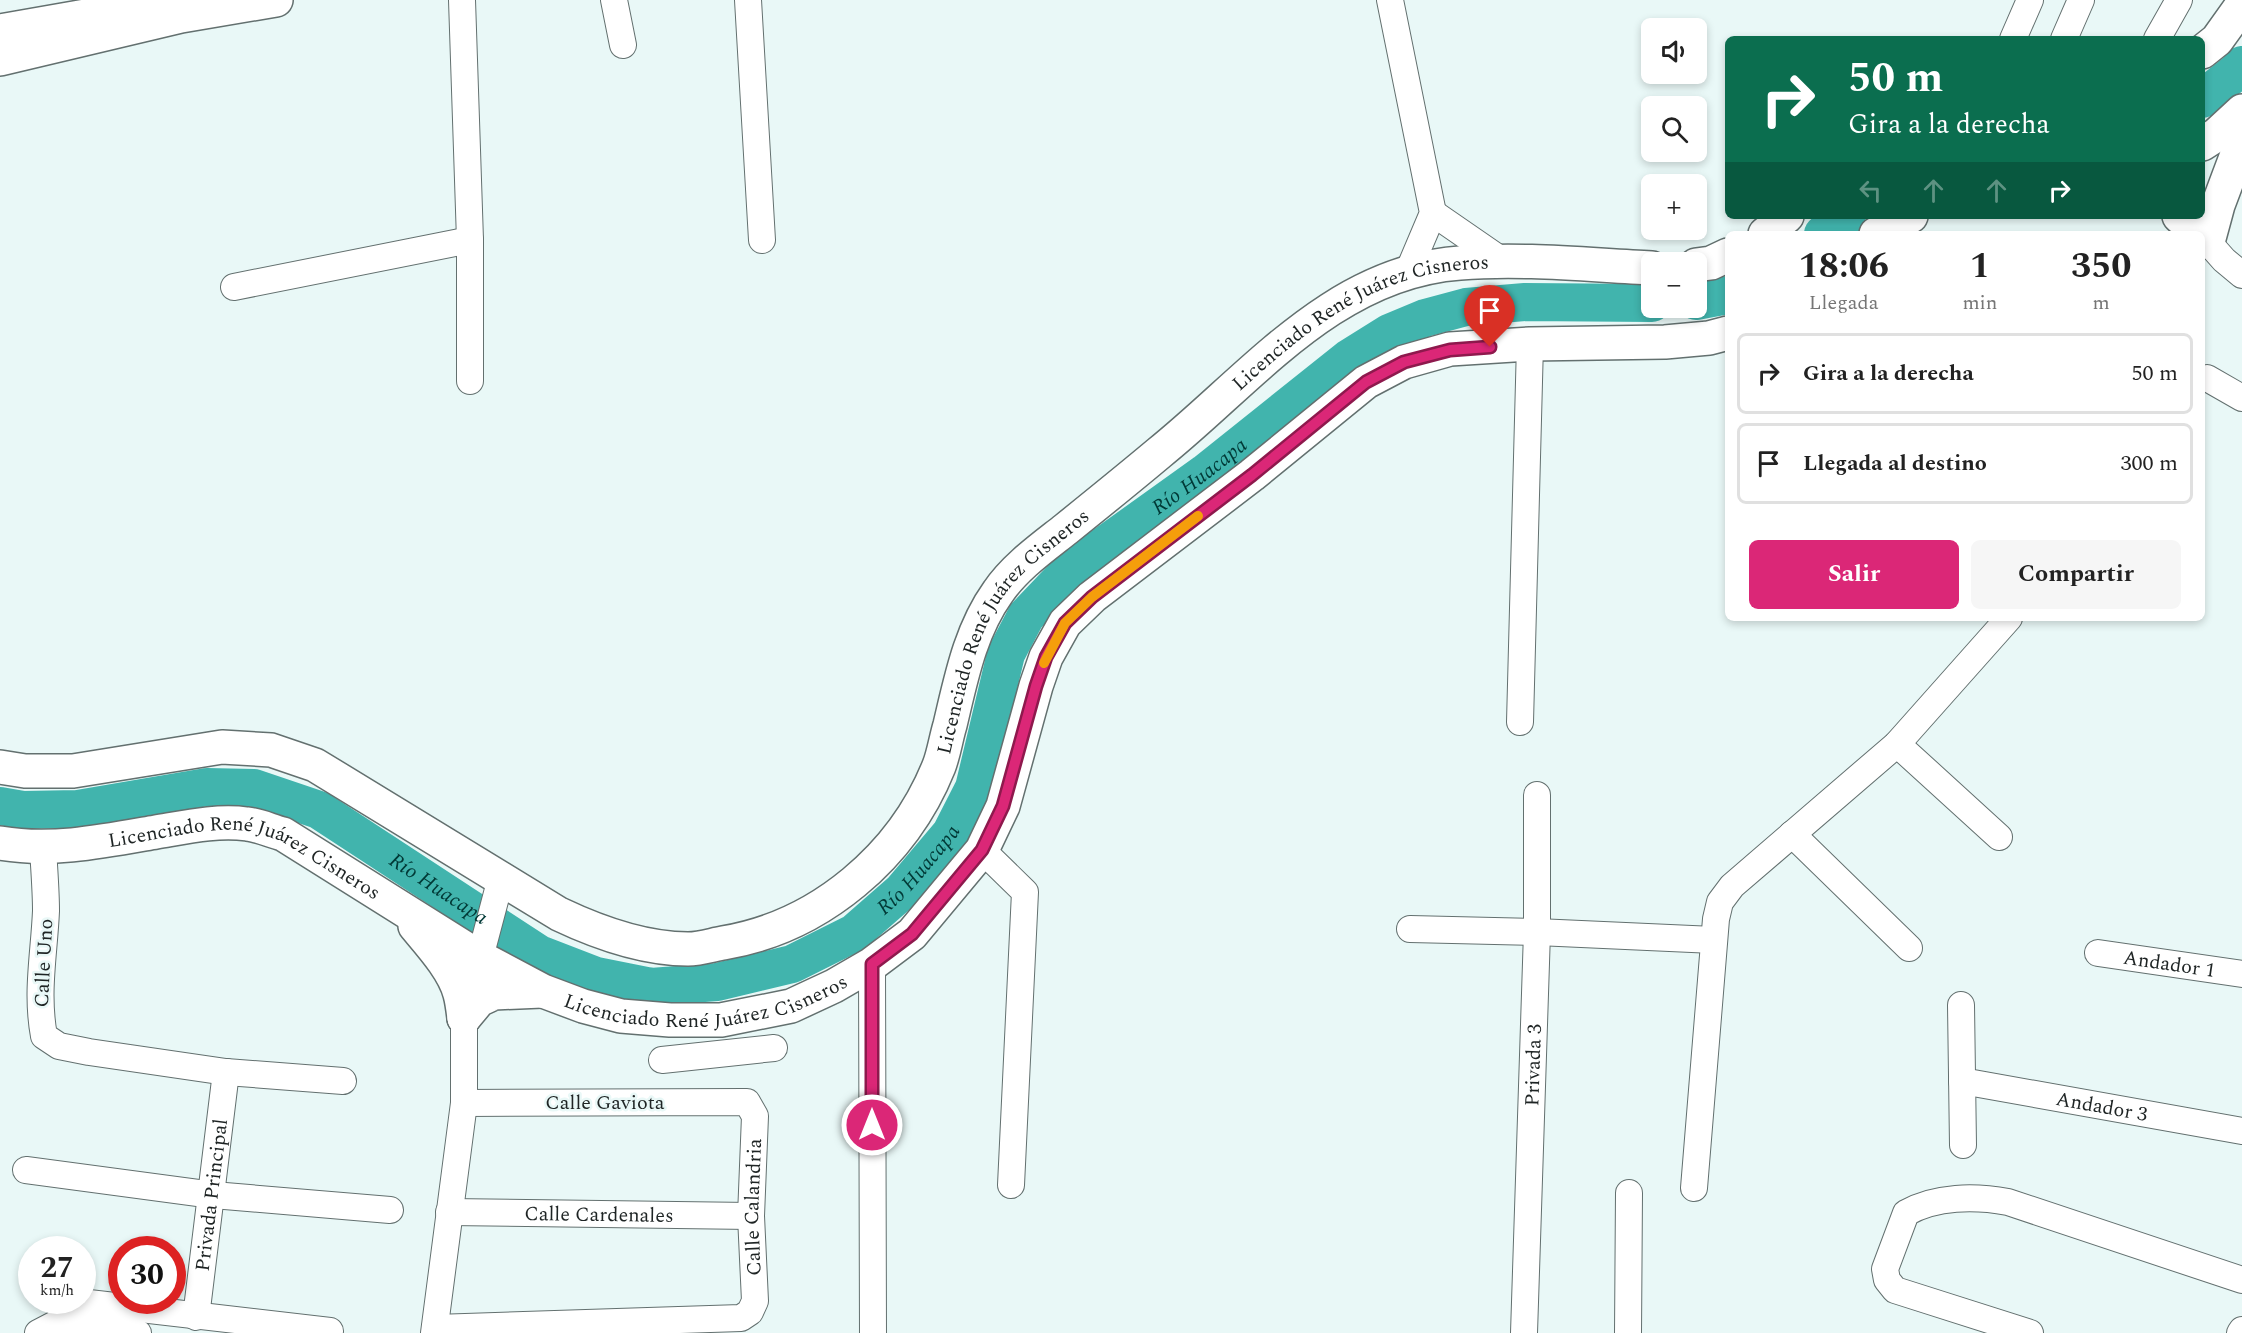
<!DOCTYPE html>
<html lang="es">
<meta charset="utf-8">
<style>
body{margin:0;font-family:Spectral,serif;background:#f6f6f6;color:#222;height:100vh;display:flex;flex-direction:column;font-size:22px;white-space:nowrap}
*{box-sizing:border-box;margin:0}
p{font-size:20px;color:#767676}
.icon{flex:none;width:33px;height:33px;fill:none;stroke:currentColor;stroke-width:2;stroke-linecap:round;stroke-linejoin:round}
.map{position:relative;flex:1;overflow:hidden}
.drawer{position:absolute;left:1725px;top:231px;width:480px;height:390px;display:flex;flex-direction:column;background:#fff;border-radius:9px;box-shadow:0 3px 9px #0003}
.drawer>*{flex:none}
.guide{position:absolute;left:1725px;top:36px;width:480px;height:183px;border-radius:9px;box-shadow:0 3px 9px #0003;background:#0b6e4f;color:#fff;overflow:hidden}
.buttons{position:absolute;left:1641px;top:18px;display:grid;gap:12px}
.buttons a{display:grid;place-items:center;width:66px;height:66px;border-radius:9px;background:#fff;box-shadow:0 3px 9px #0003;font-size:30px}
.speed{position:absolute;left:18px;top:1236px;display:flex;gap:12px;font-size:30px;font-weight:700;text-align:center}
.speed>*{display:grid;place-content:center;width:78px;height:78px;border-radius:50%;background:#fff;box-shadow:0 3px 9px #0003;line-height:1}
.speed small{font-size:15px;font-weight:400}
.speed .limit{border:9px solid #d22;background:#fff;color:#111}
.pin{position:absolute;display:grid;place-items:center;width:51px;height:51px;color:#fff;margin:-62px -26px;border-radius:50% 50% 50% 0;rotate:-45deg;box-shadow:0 0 6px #0007}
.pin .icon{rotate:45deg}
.me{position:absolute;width:66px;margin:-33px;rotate:0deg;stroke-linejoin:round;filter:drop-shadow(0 0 4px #0008)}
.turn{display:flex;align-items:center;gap:21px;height:126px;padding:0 24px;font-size:27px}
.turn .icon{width:78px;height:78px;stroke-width:2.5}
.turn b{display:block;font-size:42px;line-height:51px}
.lanes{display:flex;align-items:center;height:57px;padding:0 24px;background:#0003;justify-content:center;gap:30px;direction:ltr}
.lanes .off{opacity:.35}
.eta{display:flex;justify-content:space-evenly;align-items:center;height:102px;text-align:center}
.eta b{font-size:36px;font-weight:700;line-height:42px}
.button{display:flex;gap:12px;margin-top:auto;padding:12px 24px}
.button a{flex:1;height:69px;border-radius:9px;background:#db2777;color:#fff;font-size:24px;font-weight:700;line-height:69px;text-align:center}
.button a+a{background:#f6f6f6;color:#222}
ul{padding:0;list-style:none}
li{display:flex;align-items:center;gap:18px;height:81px;margin:0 12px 9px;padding:0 12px;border:3px solid #e0e0e0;border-radius:9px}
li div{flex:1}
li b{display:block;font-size:22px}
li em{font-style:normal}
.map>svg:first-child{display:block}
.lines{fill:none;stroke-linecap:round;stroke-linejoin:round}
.river{stroke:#41b4ad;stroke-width:38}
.minor-casing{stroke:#63706f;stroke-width:28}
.major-casing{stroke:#63706f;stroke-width:36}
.highway-casing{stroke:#63706f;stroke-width:36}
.minor{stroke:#fff;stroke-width:26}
.major{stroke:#fff;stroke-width:33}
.highway{stroke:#fff;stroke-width:33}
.route-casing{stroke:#8e194d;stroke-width:15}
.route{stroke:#db2777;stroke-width:10}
.slow{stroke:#f59e0b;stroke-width:10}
.labels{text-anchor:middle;stroke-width:5;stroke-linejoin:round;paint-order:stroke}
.street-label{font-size:20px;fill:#1e2424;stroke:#e9f8f7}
.water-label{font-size:21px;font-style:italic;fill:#013936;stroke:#e9f8f7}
</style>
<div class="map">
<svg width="2242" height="1333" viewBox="0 0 2242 1333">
<rect width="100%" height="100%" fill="#e9f8f7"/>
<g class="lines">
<!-- river -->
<g class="river">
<path d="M2202,99L2236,72L2242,65"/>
<path d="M1823,234L1847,216"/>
<path d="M1696,301L1728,295"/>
<path id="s1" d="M0,806L23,810L78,809L207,787L254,788L319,810L539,954L596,976L651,987L717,982L792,964L854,933L902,891L951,833L974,788L1006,654L1026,616L1071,569L1205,473L1349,358L1389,333L1425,318L1466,307L1525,302L1652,303"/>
</g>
<!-- minor casing -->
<g class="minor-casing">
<g id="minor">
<path d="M462,0L470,240V381"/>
<path d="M614,0L623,45"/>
<path d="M748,0L762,240"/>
<path d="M1390,0L1433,213L1408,272"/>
<path d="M2013,39L2030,0"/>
<path d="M2064,39L2081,0"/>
<path d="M2157,39L2179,0"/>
<path d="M1433,213L1504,262"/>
<path d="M2208,242L2224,260L2242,275"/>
<path d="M234,287L470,240"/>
<path d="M2207,378L2242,398"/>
<path d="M1520,722L1530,344"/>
<path d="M1897,744L1999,837"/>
<path d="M1792,834L1909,948"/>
<path d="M43,847C44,868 46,890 46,911C44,955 36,993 44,1036L59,1046L89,1052L226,1072L343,1081"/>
<path d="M982,850L1025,892L1011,1185"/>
<path d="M1410,929L1537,932L1714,940"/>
<path id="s2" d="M2098,953L2242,974"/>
<path d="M872,964L873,1333"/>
<path d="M1961,1005L1963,1145"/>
<path d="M662,1060L774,1048"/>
<path id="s3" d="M1962,1081L2242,1131"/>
<path d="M26,1170L213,1195L390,1210"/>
<path d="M1694,1188L1716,919L1720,902L1732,886L1897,744L2009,618"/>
<path id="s4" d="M449,1212L751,1216"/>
<path d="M63,1300L330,1331"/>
<path id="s5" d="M196,1317L226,1072"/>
<path id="s6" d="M435,1328L741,1318L750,1312L755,1301L751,1216L755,1116L747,1102L464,1103"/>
<path d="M38,1333L61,1321L138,1333"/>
<path d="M434,1333L464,1103V1018L501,878"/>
<path id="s7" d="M1524,1333L1537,932V795"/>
<path d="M1628,1333L1629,1193"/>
<path d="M2030,1333L1895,1290L1887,1280L1885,1269L1906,1213C1936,1196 1975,1196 2008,1202L2242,1280"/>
<path d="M2240,1333L2242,1330"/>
</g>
</g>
<!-- major casing -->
<g class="major-casing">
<g id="major">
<path d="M2202,52L2217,40L2242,5"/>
<path d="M0,59L181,16L276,0"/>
<path d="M2202,144L2216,135L2242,111"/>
<path d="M2179,216L2199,234"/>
<path d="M1765,234L1787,216"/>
<path d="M1876,234L1911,216"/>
<path d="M2202,237L2208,242L2218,205L2242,141"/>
<path d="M1696,265L1711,263L1728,255"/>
<path id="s8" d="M0,767L25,771H73L222,747L271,750L315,765L559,914C599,933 643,949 688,949C700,949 712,945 723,943C820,927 903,856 939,766C944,753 946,738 950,725C961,679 970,631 998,592C1015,567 1042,548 1066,529C1097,504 1128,479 1159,453C1251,379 1333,272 1460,263C1523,258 1588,265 1652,268"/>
<path id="s9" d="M0,843C52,852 105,841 156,832C186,827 217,820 247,824C259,825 271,831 283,834L479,957L543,991L583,1006L621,1016L670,1020H721L791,1006L834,986L872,964L912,934L982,850L1003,806L1036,686L1046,657L1065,623L1092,597L1252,475L1366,382L1404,362L1450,349L1530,344L1665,342L1709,338L1728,333"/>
<path d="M415,926C430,944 454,970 460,994C462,1001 463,1010 464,1018"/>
<path d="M464,1018L479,1000L494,993L542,991"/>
</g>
</g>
<!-- highway casing -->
<g class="highway-casing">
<path id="highway" d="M0,31L177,0"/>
</g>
<!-- minor -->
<use href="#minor" class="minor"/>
<!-- major -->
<use href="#major" class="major"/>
<!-- highway -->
<use href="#highway" class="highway"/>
</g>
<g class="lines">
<!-- route casing -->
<g class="route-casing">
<path id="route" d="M872,1125V964L912,934L982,850L1003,806L1036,686L1046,657L1065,623L1092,597L1252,475L1366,382L1404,362L1450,350L1490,347"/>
</g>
<!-- route -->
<use href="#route" class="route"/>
<!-- slow -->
<path class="slow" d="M1044,663L1065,623L1092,597L1198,516"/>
</g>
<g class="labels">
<!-- street labels -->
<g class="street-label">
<text dy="7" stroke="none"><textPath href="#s8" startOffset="1712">Licenciado René Juárez Cisneros</textPath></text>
<text dy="7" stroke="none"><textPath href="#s8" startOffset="1226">Licenciado René Juárez Cisneros</textPath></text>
<text dy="7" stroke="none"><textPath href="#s9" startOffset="254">Licenciado René Juárez Cisneros</textPath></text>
<text transform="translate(43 963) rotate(-87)" y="7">Calle Uno</text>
<text dy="7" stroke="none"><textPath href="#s2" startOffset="72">Andador 1</textPath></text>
<text dy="7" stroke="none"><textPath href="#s9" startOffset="759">Licenciado René Juárez Cisneros</textPath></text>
<text dy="7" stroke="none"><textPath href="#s7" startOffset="268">Privada 3</textPath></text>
<text x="605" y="1109">Calle Gaviota</text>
<text dy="7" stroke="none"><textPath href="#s3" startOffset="142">Andador 3</textPath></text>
<text dy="7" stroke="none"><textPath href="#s5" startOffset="123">Privada Principal</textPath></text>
<text dy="7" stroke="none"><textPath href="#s6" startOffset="423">Calle Calandria</textPath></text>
<text dy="7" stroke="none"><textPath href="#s4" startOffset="150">Calle Cardenales</textPath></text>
</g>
<!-- water labels -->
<g class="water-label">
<text dy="7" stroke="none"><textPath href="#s1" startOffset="1512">Río Huacapa</textPath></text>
<text dy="7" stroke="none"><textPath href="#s1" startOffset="1008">Río Huacapa</textPath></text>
<text dy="7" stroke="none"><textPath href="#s1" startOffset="468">Río Huacapa</textPath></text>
</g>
</g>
</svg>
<div class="buttons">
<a><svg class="icon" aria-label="sound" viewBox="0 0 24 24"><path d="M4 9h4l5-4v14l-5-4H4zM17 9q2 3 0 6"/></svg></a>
<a><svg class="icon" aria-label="search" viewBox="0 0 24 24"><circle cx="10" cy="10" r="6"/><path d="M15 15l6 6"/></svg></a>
<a>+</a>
<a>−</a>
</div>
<div class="speed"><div>27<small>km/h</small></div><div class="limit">30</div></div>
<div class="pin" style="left:1490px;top:347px;background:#d93025"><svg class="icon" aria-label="arrive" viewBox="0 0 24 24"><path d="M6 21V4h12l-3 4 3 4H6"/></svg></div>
<svg class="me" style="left:872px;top:1125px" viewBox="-20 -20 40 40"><circle r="17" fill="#db2777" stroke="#fff" stroke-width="3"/><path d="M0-11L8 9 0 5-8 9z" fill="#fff"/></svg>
<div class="guide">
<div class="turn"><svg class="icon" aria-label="right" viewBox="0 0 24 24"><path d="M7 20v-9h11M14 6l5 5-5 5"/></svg><div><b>50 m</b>Gira a la derecha</div></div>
<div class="lanes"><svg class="icon off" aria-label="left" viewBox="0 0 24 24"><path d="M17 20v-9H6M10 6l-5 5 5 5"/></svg><svg class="icon off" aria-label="ahead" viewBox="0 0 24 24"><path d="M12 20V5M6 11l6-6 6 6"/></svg><svg class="icon off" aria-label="ahead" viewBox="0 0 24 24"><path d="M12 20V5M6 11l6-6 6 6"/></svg><svg class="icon" aria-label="right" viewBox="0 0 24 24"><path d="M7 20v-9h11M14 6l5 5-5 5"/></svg></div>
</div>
<section class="drawer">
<div class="eta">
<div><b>18:06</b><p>Llegada</p></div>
<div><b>1</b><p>min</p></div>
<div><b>350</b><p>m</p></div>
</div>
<ul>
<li><svg class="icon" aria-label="right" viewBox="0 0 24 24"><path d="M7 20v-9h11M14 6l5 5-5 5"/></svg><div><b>Gira a la derecha</b></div><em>50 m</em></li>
<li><svg class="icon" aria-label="arrive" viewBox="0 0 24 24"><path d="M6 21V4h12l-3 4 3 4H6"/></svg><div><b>Llegada al destino</b></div><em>300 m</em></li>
</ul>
<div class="button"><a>Salir</a><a>Compartir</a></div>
</section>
</div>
